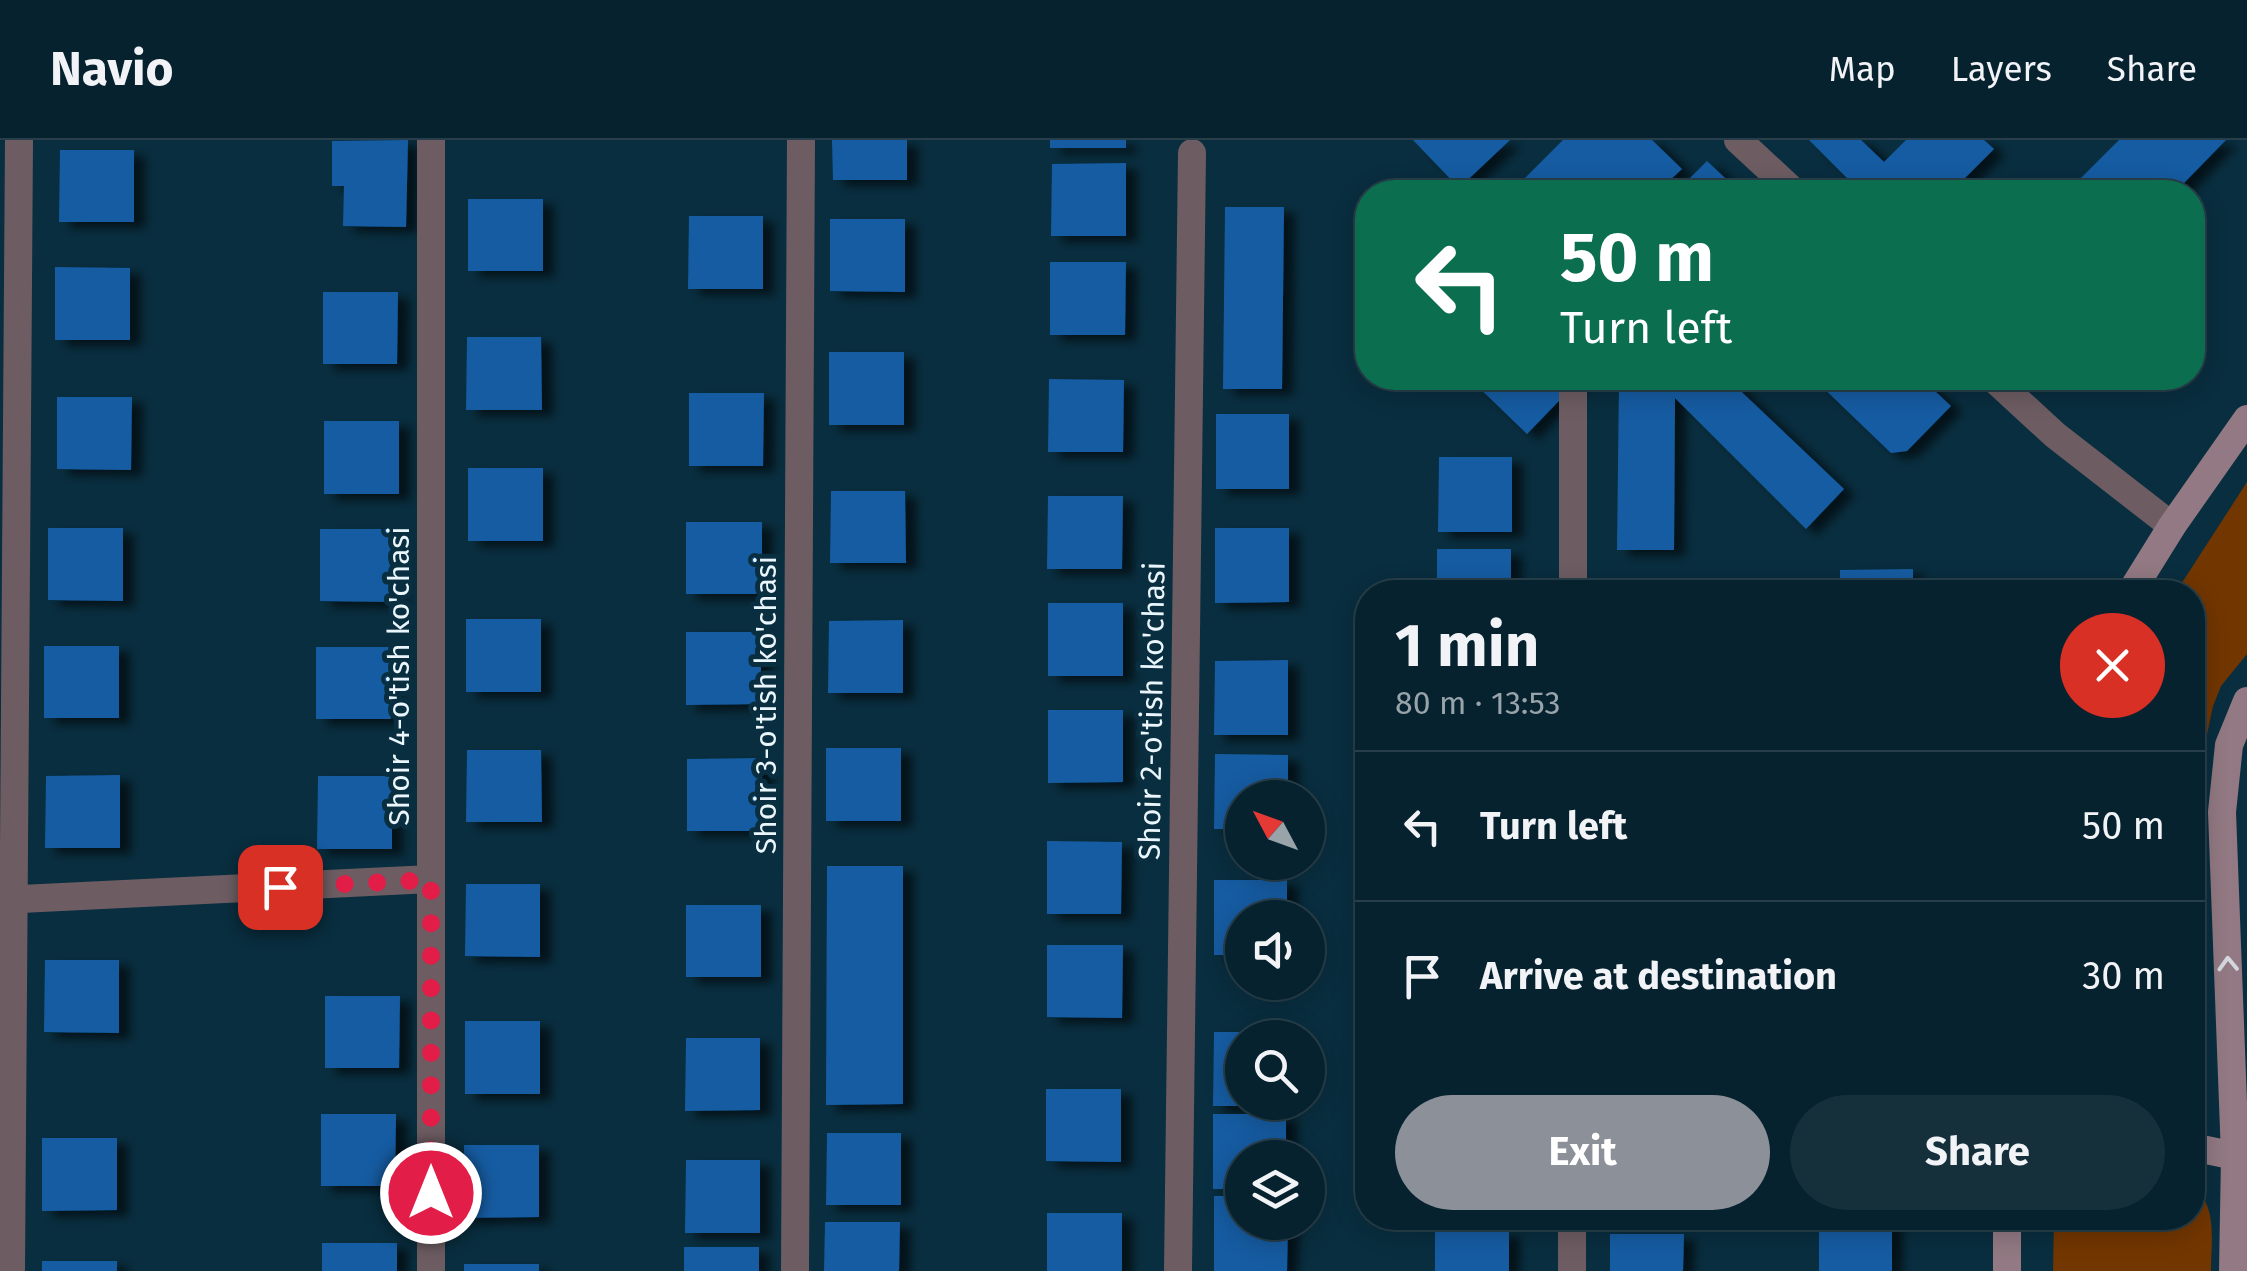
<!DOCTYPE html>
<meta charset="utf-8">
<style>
body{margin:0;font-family:"Fira Sans",sans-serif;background:#152f3b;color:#f1f3f6;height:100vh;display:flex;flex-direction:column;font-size:38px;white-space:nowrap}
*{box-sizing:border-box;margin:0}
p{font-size:32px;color:#98a4aa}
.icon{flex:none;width:55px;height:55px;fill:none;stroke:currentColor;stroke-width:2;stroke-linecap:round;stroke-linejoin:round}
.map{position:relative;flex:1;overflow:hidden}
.drawer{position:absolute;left:1355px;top:440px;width:850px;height:650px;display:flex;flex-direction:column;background:#07222f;border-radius:40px;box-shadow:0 5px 25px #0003,0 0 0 2px #283f4b}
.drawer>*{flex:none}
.banner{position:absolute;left:1355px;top:40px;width:850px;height:210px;border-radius:40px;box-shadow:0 5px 25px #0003,0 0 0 2px #283f4b;background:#0b6e4f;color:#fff;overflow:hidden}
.needle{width:65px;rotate:311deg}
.controls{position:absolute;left:1225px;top:640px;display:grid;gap:20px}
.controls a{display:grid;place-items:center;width:100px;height:100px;border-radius:50%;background:#07222f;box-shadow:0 5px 25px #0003,0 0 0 2px #283f4b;font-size:50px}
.pin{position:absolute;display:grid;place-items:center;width:85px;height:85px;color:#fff;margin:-42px;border-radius:20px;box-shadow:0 5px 15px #0006}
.me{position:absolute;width:110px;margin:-55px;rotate:0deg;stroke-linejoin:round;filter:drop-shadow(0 0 8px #0008)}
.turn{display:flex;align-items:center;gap:35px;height:210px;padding:0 40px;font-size:45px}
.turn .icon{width:130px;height:130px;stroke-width:2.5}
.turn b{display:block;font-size:70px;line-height:85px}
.round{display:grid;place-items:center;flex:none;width:105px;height:105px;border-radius:52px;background:#152f3b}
.headline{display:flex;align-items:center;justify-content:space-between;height:170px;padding:0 40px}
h1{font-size:60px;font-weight:700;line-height:75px}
.primary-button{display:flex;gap:20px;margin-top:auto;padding:20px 40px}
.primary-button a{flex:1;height:115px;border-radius:60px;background:#8c9099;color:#fff;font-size:40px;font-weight:700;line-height:115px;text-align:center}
.primary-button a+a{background:#152f3b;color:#f1f3f6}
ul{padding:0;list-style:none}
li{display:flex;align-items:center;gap:30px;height:150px;padding:0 40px;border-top:2px solid #283f4b}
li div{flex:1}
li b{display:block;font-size:38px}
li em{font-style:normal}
header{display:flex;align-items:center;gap:60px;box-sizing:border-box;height:140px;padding:0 50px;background:#07222f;border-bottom:2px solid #283f4b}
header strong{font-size:48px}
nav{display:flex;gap:55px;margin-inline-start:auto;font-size:35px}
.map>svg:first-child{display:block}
.green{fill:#723600}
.building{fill:#155ca2;filter:url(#shadow)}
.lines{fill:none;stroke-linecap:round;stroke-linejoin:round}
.minor{stroke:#6d5d63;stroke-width:28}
.secondary{stroke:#927983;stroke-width:28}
.oneway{stroke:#d4d7de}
.route{stroke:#e11d48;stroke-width:18;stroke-dasharray:0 32.4}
.labels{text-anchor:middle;stroke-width:10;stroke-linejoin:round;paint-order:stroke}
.street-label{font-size:30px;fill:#eaf6fc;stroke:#092e3f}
</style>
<header>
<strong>Navio</strong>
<nav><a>Map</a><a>Layers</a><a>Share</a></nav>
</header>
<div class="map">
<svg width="2247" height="1131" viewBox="0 0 2247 1131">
<defs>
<filter id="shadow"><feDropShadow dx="11" dy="6" stdDeviation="5" flood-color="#0009"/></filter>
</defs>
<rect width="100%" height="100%" fill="#092e3f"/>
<!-- green -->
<path class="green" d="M2247,342V514L2221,546L2213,566L2205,604L2193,921L2192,452H2176Z
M2193,1045C2218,1068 2211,1100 2211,1131H2053L2054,1078H2192Z"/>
<!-- building -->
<path class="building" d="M408,0L406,87L343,86L344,46H332V1Z
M832,0H907V40H833Z
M1050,0H1126V8H1050Z
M1413,0H1510L1459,48Z
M1563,0H1652L1682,29L1657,52H1596L1585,41L1574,52H1511Z
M1809,0H1861L1884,22L1906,0H1984L1994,9L1951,52H1861Z
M2119,0H2226L2182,45L2184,48L2179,52H2067Z
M60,10H134V82H59Z
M1707,21L1740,52H1676Z
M1126,23V96H1051L1052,24Z
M468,59H543V131H468Z
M1225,67H1284L1282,249H1223Z
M689,76H763V149H688Z
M830,79H905V152L830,151Z
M1050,122H1126L1125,195H1050Z
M55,127L130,128V200H55Z
M323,152H398L397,224H323Z
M467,197H541L542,270H466Z
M829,212H904V285H829Z
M1469,238H1581L1527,294Z
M1619,238H1727L1844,349L1806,389L1675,258L1674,410H1617Z
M1813,238H1921L1951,266L1907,311L1891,313Z
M1049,239L1124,240L1123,312H1048Z
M689,253H764L763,326H689Z
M57,257H132L131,330L57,329Z
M1216,274H1289V349H1216Z
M324,281H399V354H324Z
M1439,317H1512V392H1438Z
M468,328H543V401H468Z
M831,351H905L906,423H830Z
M1048,356H1123L1122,429H1047Z
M686,382H762V454H686Z
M48,388H123V461L48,460Z
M1215,388H1289V462L1215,463Z
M320,389H395V462L320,461Z
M1437,409H1511V452H1437Z
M1913,429V452H1840V430Z
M1048,463H1123V536H1048Z
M466,479H541V552H466Z
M903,480V553H828L829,481Z
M686,492H761V564L686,565Z
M44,506H119V578H44Z
M316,507H391V579H316Z
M1288,520V595H1214L1215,521Z
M1048,570H1123V642L1048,643Z
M826,608H901V681H826Z
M467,610H541L542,682H466Z
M1215,614L1288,615V658H1242V689H1214Z
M762,618V691H687V619Z
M120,635V708H45L46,636Z
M318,636H392V709H317Z
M1047,701L1122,702L1121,774H1047Z
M827,726H903V964L826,965Z
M1214,740H1287V778H1242V815H1214Z
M466,744H540V817L465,816Z
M686,765H761V837H686Z
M1047,805H1123L1122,878L1047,877Z
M45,820H119V893L44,892Z
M325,856H400L399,928H325Z
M465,881H540V954H465Z
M1214,892H1287V898H1242V962H1287V966H1213Z
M686,898H760V970L685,971Z
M1046,949H1121V1022L1046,1021Z
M321,974H396L395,1046H321Z
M1213,974H1286V1018H1242V1049H1213Z
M827,993H901V1065H826Z
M42,998H117V1070L42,1071Z
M464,1005H539V1077L464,1078Z
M686,1020H760V1093H685Z
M1214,1056H1242V1082H1288L1287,1131H1214Z
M1047,1073H1122V1131H1047Z
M1819,1078H1892V1131H1819Z
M825,1082H900L899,1131H824Z
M1435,1091H1509V1131H1435Z
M1610,1094H1684L1683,1131H1610Z
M322,1103H397V1131H322Z
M684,1107H759V1131H684Z
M42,1121H117V1131H42Z
M464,1124H539V1131H464Z"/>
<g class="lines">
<!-- minor -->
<path class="minor" d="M431,0V1131
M1738,0L1794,52
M1993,238L2055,295L2172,386
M1573,452V250
M0,760L431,739
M11,1131L19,0
M795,1131L801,0
M1178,1131L1192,13
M1572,1131V1078"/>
<!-- secondary -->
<path class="secondary" d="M2131,452L2172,386L2247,279
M2192,1007L2235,1016
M2007,1131V1078
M2233,1131L2235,1016L2222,672L2229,605L2247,561"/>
</g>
<!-- one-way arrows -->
<defs><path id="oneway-chevron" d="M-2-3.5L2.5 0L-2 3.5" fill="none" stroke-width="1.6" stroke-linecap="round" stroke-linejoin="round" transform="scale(2.5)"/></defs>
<use class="oneway" href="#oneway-chevron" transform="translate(2228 824) rotate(-92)"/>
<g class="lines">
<!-- route -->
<path class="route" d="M280,747L431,740V1053"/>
</g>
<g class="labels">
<!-- street labels -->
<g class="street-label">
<text transform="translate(399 536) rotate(-90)" y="10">Shoir 4-o'tish ko'chasi</text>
<text transform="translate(766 565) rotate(-90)" y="10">Shoir 3-o'tish ko'chasi</text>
<text transform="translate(1152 571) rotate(-89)" y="10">Shoir 2-o'tish ko'chasi</text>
</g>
</g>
</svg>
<div class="controls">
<a><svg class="needle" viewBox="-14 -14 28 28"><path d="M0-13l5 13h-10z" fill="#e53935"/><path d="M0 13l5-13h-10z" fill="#98a4aa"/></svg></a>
<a><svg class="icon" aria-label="sound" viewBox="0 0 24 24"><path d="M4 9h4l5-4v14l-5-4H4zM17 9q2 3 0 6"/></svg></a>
<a><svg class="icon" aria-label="search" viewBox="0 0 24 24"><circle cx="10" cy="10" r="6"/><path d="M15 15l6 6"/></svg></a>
<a><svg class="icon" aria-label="layers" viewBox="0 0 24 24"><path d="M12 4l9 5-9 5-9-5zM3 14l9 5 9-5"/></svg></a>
</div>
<div class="pin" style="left:280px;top:747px;background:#d93025"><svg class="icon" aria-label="arrive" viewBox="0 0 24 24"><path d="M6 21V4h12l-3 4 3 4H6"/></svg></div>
<svg class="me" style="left:431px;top:1053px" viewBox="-20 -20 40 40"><circle r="17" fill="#e11d48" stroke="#fff" stroke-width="3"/><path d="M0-11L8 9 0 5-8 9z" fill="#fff"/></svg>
<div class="banner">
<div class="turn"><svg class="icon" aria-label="left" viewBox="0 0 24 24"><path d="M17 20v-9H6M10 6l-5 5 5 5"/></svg><div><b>50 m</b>Turn left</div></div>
</div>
<section class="drawer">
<div class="headline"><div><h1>1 min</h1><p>80 m · 13:53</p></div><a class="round" style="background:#d93025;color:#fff"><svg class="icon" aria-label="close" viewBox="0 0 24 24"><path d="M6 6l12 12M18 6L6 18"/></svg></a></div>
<ul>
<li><svg class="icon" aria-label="left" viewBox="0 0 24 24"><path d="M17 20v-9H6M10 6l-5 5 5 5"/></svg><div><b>Turn left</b></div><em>50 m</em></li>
<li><svg class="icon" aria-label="arrive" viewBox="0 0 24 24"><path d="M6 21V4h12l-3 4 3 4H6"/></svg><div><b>Arrive at destination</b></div><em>30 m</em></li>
</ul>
<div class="primary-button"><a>Exit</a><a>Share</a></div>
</section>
</div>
